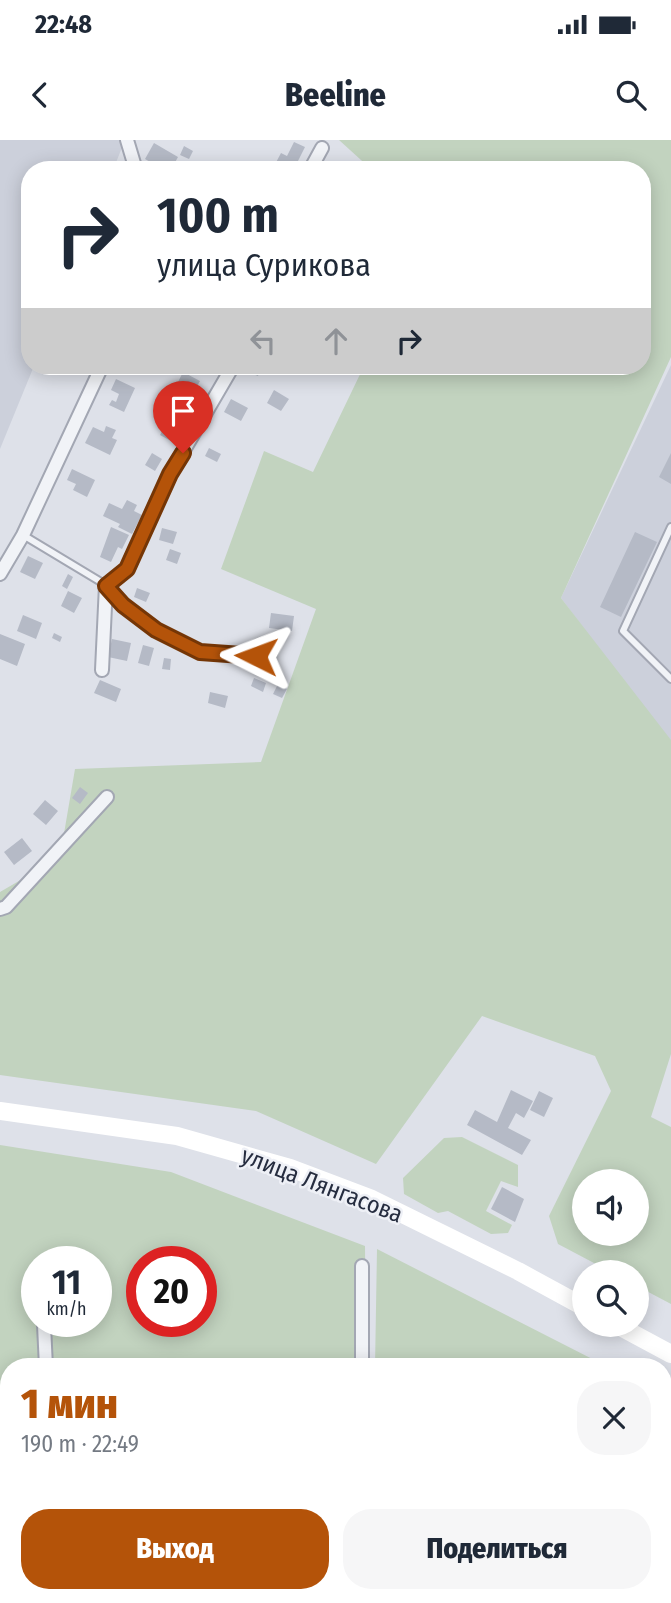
<!DOCTYPE html>
<html lang="ru">
<meta charset="utf-8">
<style>
body{margin:0;font-family:"Fira Sans Condensed",sans-serif;background:#f6f6f7;color:#1f2937;height:100vh;display:flex;flex-direction:column;font-size:26px;white-space:nowrap}
*{box-sizing:border-box;margin:0}
p{font-size:23px;color:#747a83}
.icon{flex:none;width:38px;height:38px;fill:none;stroke:currentColor;stroke-width:2;stroke-linecap:round;stroke-linejoin:round}
.map{position:relative;flex:1;overflow:hidden}
.panel{position:absolute;left:0px;top:1218px;width:672px;height:245px;display:flex;flex-direction:column;background:#fff;border-radius:28px 28px 0 0;box-shadow:0 4px 18px #0003}
.panel>*{flex:none}
.banner{position:absolute;left:21px;top:21px;width:630px;height:214px;border-radius:28px;box-shadow:0 4px 18px #0003;background:#fff;color:#1f2937;overflow:hidden}
.fabs{position:absolute;left:572px;top:1029px;display:grid;gap:14px}
.fabs a{display:grid;place-items:center;width:77px;height:77px;border-radius:50%;background:#fff;box-shadow:0 4px 18px #0003;font-size:35px}
.speed{position:absolute;left:21px;top:1106px;display:flex;gap:14px;font-size:35px;font-weight:700;text-align:center}
.speed>*{display:grid;place-content:center;width:91px;height:91px;border-radius:50%;background:#fff;box-shadow:0 4px 18px #0003;line-height:1}
.speed small{font-size:18px;font-weight:400}
.speed .limit{border:10px solid #d22;background:#fff;color:#111}
.pin{position:absolute;display:grid;place-items:center;width:60px;height:60px;color:#fff;margin:-72px -30px;border-radius:50% 50% 50% 0;rotate:-45deg;box-shadow:0 0 7px #0007}
.pin .icon{rotate:45deg}
.me{position:absolute;width:77px;margin:-38px;rotate:273deg;stroke-linejoin:round;filter:drop-shadow(0 0 5px #0008)}
.turn{display:flex;align-items:center;gap:24px;height:147px;padding:0 21px;font-size:32px}
.turn .icon{width:91px;height:91px;stroke-width:2.5}
.turn b{display:block;font-size:49px;line-height:60px}
.lanes{display:flex;align-items:center;height:66px;padding:0 21px;background:#0003;justify-content:center;gap:35px;direction:ltr}
.lanes .off{opacity:.35}
.round{display:grid;place-items:center;flex:none;width:74px;height:74px;border-radius:28px;background:#f6f6f7}
.overview{display:flex;align-items:center;justify-content:space-between;height:119px;padding:0 21px}
h1{font-size:42px;font-weight:800;line-height:52px;color:#b45309}
.button{display:flex;gap:14px;margin-top:auto;padding:14px 21px}
.button a{flex:1;height:80px;border-radius:28px;background:#b45309;color:#fff;font-size:28px;font-weight:800;line-height:80px;text-align:center}
.button a+a{background:#f6f6f7;color:#1f2937}
.status{display:flex;justify-content:space-between;align-items:center;height:49px;padding:0 35px;background:#fff;direction:ltr}
.status svg{height:19px;fill:currentColor}
header{display:flex;justify-content:space-between;align-items:center;height:91px;padding:0 21px;background:#fff;font-size:32px;font-weight:800}
.map>svg:first-child{display:block}
.built{fill:#ccd0db}
.green{fill:#c2d3bf;fill-rule:evenodd}
.building{fill:#b5bac6}
.lines{fill:none;stroke-linecap:round;stroke-linejoin:round}
.service-casing{stroke:#a3a7b3;stroke-width:10}
.minor-casing{stroke:#a3a7b3;stroke-width:16}
.service{stroke:#f1f3f7;stroke-width:6}
.minor{stroke:#f1f3f7;stroke-width:12}
.secondary{stroke:#fff;stroke-width:18}
.route-casing{stroke:#753606;stroke-width:18}
.route{stroke:#b45309;stroke-width:12}
.labels{text-anchor:middle;stroke-width:5;stroke-linejoin:round;paint-order:stroke}
.street-label{font-size:24px;fill:#262d40;stroke:#eef0f6}
</style>
<div class="status"><b>22:48</b><svg viewBox="0 0 49 12"><path d="M0 12V9h3v3zM5 12V6h3v6zM10 12V3h3v9zM15 12V0h3v12zM26 1h20v11H26zM47 4h2v5h-2z"/></svg></div>
<header><svg class="icon" aria-label="back" viewBox="0 0 24 24"><path d="M15 5l-7 7 7 7"/></svg>Beeline<svg class="icon" aria-label="search" viewBox="0 0 24 24"><circle cx="10" cy="10" r="6"/><path d="M15 15l6 6"/></svg></header>
<div class="map">
<svg width="671" height="1463" viewBox="0 0 671 1463">
<rect width="100%" height="100%" fill="#dee1e9"/>
<!-- built -->
<path class="built" d="M0,0H125L113,30H30V226H34L0,309Z
M671,225V605L561,458Z"/>
<!-- green -->
<path class="green" d="M339,0H671V217L561,458L671,600V914L651,977L671,987V1164L637,1146V1132H611L558,1104L549,1076L611,951L595,916L482,876L376,1024L256,971L0,935V752L60,717L75,629L261,622L316,469L221,429L264,311L313,332L364,226H642V30H372ZM584,1041H637V1094H584Z
M462,997L518,1025V1047L501,1041L486,1071L512,1085L508,1093L491,1094L448,1071L438,1073L404,1054L403,1038L444,998Z
M0,1005L171,1032L365,1106L366,1227H9V1454H367V1463H0ZM37,1122H96V1181H37ZM142,1122H201V1181H142Z
M377,1109L608,1227H375Z"/>
<!-- building -->
<path class="building" d="M294,2L305,7L297,23L294,21L290,30H272L281,13L287,16Z
M154,3L178,17L171,30H164L145,19Z
M184,6L193,11L189,19L180,15Z
M337,21L358,30H333Z
M246,226H266L264,231L260,230L258,236L245,231Z
M183,232L200,241L187,265L177,259L182,250L176,246Z
M116,239L135,248L124,272L109,265L112,260L116,262L119,254L111,250Z
M274,250L289,259L281,271L267,263Z
M231,259L248,268L241,281L224,272Z
M168,281L179,288L171,301L160,295Z
M106,286L116,290L112,298L117,300L110,315L85,303L93,287L104,292Z
M209,308L221,314L217,322L205,316Z
M152,313L162,319L155,331L145,325Z
M671,313V344L659,337Z
M72,329L95,340L87,357L73,350L76,344L67,340Z
M127,360L137,365L134,371L142,375L132,394L118,387L120,384L103,376L109,363L122,369Z
M111,387L129,395L122,409L118,407L111,422L100,417Z
M162,388L177,392L173,404L159,400Z
M635,392L657,402L621,477L600,467Z
M170,409L181,413L177,424L166,420Z
M28,416L43,423L35,439L20,432Z
M68,434L73,437L67,449L62,446Z
M137,448L150,453L146,462L134,457Z
M68,451L82,458L74,473L61,466Z
M271,473L294,476L292,491L269,488Z
M23,475L42,483L36,499L17,491Z
M54,493L62,497L60,502L52,498Z
M0,494L25,504L17,526L0,519Z
M112,499L131,503L127,521L108,517Z
M143,505L154,508L149,526L138,523Z
M164,518L171,519L170,530L162,529Z
M254,538L266,543L263,552L251,546Z
M100,540L121,549L116,562L94,553Z
M278,544L287,549L282,558L273,554Z
M210,552L228,556L225,568L208,563Z
M80,647L88,653L80,664L72,658Z
M45,660L58,671L46,685L33,674Z
M22,698L32,711L14,725L4,712Z
M511,950L533,961L524,978L516,973L508,988L531,1000L522,1015L467,985L475,970L497,982Z
M539,951L553,958L544,977L530,970Z
M502,1047L524,1059L515,1082L491,1069Z"/>
<g class="lines">
<!-- service casing -->
<g class="service-casing">
<path id="service" d="M671,387L623,491L671,539
M23,395L106,445L123,465L156,490L200,512L256,516"/>
</g>
<!-- minor casing -->
<g class="minor-casing">
<path id="minor" d="M127,0L136,30
M310,30L322,8
M0,434L23,395L102,226
M102,530L106,445L127,429L170,334L233,226
M0,769L6,767L107,657
M362,1126V1227
M44,1185L46,1227
M53,1454V1463
M356,1454V1463"/>
</g>
<!-- service -->
<use href="#service" class="service"/>
<!-- minor -->
<use href="#minor" class="minor"/>
<!-- secondary -->
<path class="secondary" d="M0,971L177,996L290,1028L372,1059L518,1131L584,1167
M617,1185L671,1214"/>
</g>
<g class="lines">
<!-- route casing -->
<g class="route-casing">
<path id="route" d="M183,313L170,334L127,429L106,446L123,465L156,490L200,512L256,516"/>
</g>
<!-- route -->
<use href="#route" class="route"/>
</g>
<g class="labels">
<!-- street labels -->
<g class="street-label">
<text transform="translate(322 1045) rotate(21)" y="8">улица Лянгасова</text>
</g>
</g>
</svg>
<div class="fabs">
<a><svg class="icon" aria-label="sound" viewBox="0 0 24 24"><path d="M4 9h4l5-4v14l-5-4H4zM17 9q2 3 0 6"/></svg></a>
<a><svg class="icon" aria-label="search" viewBox="0 0 24 24"><circle cx="10" cy="10" r="6"/><path d="M15 15l6 6"/></svg></a>
</div>
<div class="speed"><div>11<small>km/h</small></div><div class="limit">20</div></div>
<div class="pin" style="left:183px;top:313px;background:#d93025"><svg class="icon" aria-label="arrive" viewBox="0 0 24 24"><path d="M6 21V4h12l-3 4 3 4H6"/></svg></div>
<svg class="me" style="left:256px;top:516px" viewBox="-20 -20 40 40"><path d="M0-17L14 15 0 8-14 15z" fill="#b45309" stroke="#fff" stroke-width="4"/></svg>
<div class="banner">
<div class="turn"><svg class="icon" aria-label="right" viewBox="0 0 24 24"><path d="M7 20v-9h11M14 6l5 5-5 5"/></svg><div><b>100 m</b>улица Сурикова</div></div>
<div class="lanes"><svg class="icon off" aria-label="left" viewBox="0 0 24 24"><path d="M17 20v-9H6M10 6l-5 5 5 5"/></svg><svg class="icon off" aria-label="ahead" viewBox="0 0 24 24"><path d="M12 20V5M6 11l6-6 6 6"/></svg><svg class="icon" aria-label="right" viewBox="0 0 24 24"><path d="M7 20v-9h11M14 6l5 5-5 5"/></svg></div>
</div>
<section class="panel">
<div class="overview"><div><h1>1 мин</h1><p>190 m · 22:49</p></div><a class="round"><svg class="icon" aria-label="close" viewBox="0 0 24 24"><path d="M6 6l12 12M18 6L6 18"/></svg></a></div>
<div class="button"><a>Выход</a><a>Поделиться</a></div>
</section>
</div>
